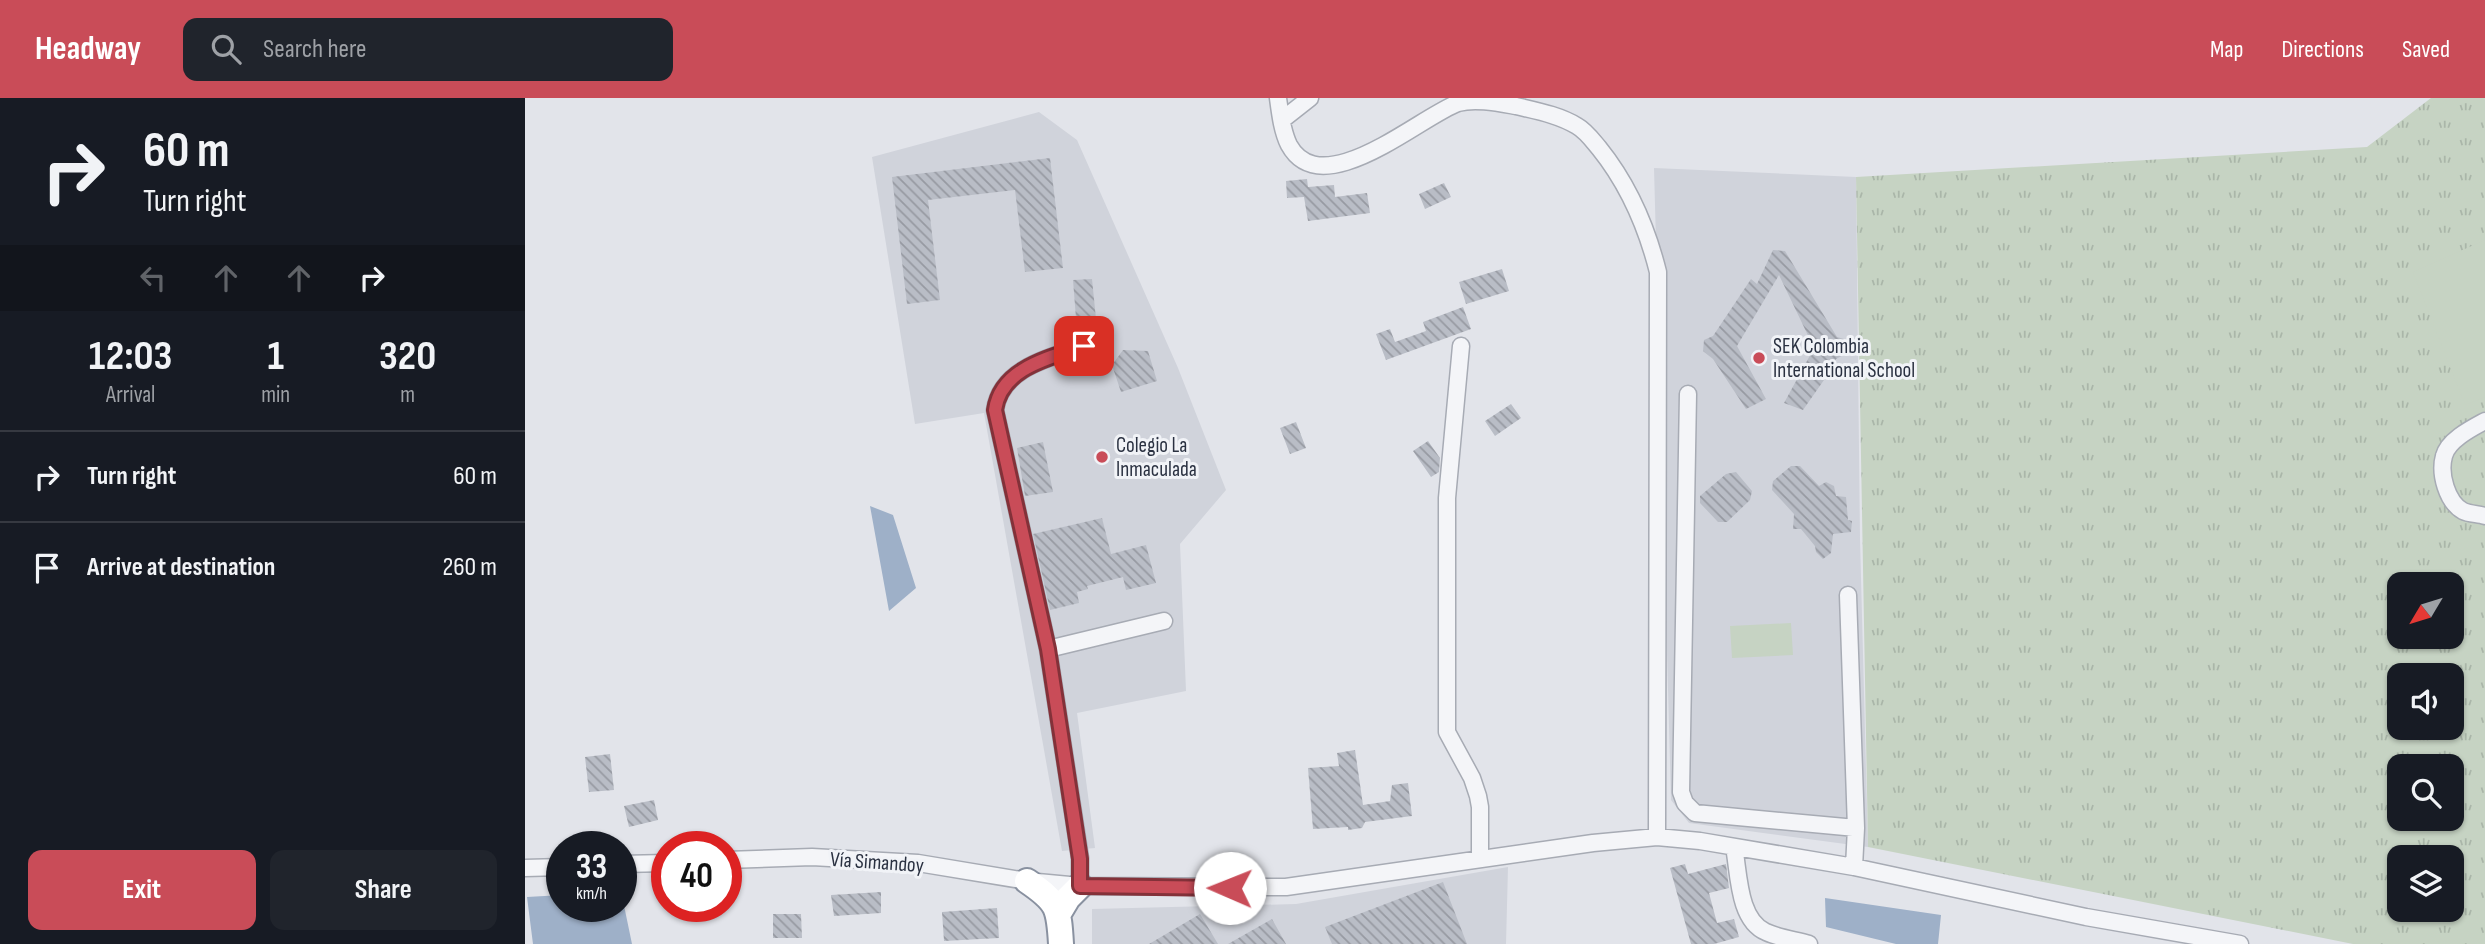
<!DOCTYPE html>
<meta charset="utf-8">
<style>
body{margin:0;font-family:"Sofia Sans Condensed",sans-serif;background:#20242c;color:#f1f3f6;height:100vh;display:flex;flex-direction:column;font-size:26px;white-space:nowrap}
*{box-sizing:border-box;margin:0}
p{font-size:23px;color:#9ea1a6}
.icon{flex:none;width:38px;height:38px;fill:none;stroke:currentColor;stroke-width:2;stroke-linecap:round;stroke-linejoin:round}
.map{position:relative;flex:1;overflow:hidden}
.sheet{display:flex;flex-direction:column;background:#171b24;width:525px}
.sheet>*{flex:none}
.top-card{background:#171b24;color:#f1f3f6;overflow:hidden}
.needle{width:46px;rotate:232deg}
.controls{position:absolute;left:1862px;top:474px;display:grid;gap:14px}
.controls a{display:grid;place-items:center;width:77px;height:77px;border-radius:14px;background:#171b24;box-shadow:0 2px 5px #0004;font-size:35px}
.speed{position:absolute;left:21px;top:733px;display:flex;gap:14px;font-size:35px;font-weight:700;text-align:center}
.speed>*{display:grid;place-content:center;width:91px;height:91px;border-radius:50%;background:#171b24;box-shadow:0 2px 5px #0004;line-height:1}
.speed small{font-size:18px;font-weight:400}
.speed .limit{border:10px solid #d22;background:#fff;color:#111}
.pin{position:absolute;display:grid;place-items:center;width:60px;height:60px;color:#fff;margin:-30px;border-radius:14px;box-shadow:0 4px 10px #0006}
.me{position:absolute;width:77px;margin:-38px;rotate:271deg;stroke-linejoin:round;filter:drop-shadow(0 0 5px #0008)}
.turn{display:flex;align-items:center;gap:24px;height:147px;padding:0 28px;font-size:32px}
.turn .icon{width:91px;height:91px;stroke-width:2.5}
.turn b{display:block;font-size:49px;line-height:60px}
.lanes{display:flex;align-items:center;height:66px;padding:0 28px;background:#0003;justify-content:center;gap:35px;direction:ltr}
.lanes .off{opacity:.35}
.eta{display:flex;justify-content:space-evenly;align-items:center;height:119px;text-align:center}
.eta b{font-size:42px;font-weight:700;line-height:49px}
.primary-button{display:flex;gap:14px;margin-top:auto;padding:14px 28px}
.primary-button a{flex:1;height:80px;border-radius:14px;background:#c94c58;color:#fff;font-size:28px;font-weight:700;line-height:80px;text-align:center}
.primary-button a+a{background:#20242c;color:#f1f3f6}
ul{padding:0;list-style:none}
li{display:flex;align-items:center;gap:21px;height:91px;padding:0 28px;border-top:2px solid #363941}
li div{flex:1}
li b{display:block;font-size:26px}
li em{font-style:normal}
header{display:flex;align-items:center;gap:42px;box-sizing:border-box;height:98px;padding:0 35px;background:#c94c58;color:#fff}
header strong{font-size:33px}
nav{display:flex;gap:38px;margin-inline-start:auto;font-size:24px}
.search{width:490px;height:63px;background:#20242c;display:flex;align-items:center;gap:18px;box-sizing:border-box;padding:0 24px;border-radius:14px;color:#9ea1a6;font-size:26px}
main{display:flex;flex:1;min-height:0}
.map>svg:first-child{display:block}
.built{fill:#d0d3db}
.grass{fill:url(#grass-tufts);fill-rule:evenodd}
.pitch{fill:#c6d3c3}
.water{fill:#9eb0c8}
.building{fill:url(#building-back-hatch)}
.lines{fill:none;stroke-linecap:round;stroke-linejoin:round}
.minor-casing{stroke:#a7abb4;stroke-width:19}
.highway-casing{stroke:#8991a0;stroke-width:28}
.minor{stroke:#f4f5f8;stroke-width:16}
.highway{stroke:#fff;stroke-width:24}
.route-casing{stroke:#833139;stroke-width:18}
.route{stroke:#c94c58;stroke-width:12}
.poi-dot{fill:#c94c58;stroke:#f1f3f7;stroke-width:2.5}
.labels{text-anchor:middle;stroke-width:6;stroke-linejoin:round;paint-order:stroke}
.poi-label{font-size:21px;fill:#2a3141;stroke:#f1f3f7;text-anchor:start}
.street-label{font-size:21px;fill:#2a3141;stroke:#f1f3f7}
</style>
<header>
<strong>Headway</strong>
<div class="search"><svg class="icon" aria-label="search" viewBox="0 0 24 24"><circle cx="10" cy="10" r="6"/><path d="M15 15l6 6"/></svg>Search here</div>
<nav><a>Map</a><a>Directions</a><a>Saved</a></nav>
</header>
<main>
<section class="sheet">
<div class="top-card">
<div class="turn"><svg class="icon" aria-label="right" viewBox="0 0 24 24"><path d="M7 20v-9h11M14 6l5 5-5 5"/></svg><div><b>60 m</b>Turn right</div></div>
<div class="lanes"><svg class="icon off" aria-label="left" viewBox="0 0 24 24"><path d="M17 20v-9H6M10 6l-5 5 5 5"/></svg><svg class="icon off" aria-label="ahead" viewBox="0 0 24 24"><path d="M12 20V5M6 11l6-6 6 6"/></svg><svg class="icon off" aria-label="ahead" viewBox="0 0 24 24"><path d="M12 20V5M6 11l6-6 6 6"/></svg><svg class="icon" aria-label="right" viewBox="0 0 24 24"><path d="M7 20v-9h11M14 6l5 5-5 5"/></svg></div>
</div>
<div class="eta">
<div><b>12:03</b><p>Arrival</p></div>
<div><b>1</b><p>min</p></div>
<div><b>320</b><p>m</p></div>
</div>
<ul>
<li><svg class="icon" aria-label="right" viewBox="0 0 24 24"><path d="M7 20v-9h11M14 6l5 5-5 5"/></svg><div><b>Turn right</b></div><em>60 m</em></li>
<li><svg class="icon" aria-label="arrive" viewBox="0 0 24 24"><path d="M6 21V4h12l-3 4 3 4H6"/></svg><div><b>Arrive at destination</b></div><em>260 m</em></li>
</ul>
<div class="primary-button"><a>Exit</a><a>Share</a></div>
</section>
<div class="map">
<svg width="1960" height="846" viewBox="0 0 1960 846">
<defs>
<pattern id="grass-tufts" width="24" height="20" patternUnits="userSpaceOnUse" patternTransform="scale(1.75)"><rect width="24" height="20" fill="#c6d3c3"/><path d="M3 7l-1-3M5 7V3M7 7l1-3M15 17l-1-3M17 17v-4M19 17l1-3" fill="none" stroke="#aab6a9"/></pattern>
<pattern id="building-back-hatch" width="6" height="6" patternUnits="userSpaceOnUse" patternTransform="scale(1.75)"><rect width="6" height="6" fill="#b9bdc6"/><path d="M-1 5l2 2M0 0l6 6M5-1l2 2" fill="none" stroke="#979aa2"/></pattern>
</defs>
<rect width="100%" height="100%" fill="#e2e4ea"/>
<!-- built -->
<path class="built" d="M514,14L552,42L653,270L701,392L655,446L661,593L552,615L570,750L537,753L459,315L390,326L347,59Z
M1129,70L1331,79L1335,441L1343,749L1164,725L1146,702Z
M983,769L981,846H567V811L771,806Z"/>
<!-- grass -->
<path class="grass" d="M1906,0H1960V846H1828L1343,749L1331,79L1842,49ZM1874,486H1927V539H1874ZM1874,578H1927V630H1874ZM1874,668H1927V721H1874ZM1874,760H1927V812H1874Z"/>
<!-- pitch -->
<path class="pitch" d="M1960,142V299L1940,307L1888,174Z
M1266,525L1268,557L1207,560L1205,528Z"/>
<!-- water -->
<path class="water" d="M345,408L368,417L391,490L364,513Z
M96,793L107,846H8L2,799L37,797V808H96Z
M1300,800L1416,817L1413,846H1371L1301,829Z"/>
<!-- building -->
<path class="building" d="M525,60L538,170L500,174L490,92L403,102L415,202L382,206L367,79Z
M782,81L783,89L809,87L810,99L842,95L845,115L783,123L779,99L762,100L761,83Z
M919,85L926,99L900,111L894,96Z
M1248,152L1260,153L1312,239L1326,243L1324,254L1311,261L1306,272L1278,312L1259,305L1289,250L1254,177L1212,248L1241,301L1221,311L1188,261L1178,253L1179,242L1188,238L1226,181L1232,186Z
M977,171L984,193L941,206L934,184Z
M567,181L572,231L552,233L548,182Z
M938,209L946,231L861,262L851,236L865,231L870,244L901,233L898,224Z
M598,252L623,253L632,283L596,294L587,267Z
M986,306L996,320L970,338L960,323Z
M771,324L781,350L765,356L755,330Z
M903,343L915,360L914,374L906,379L888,353Z
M518,344L528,394L500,398L492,350Z
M1266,368H1275L1294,388L1301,384L1309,388L1311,398L1321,399L1323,422L1327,423L1326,434L1308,436L1306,455L1298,461L1291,454L1290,448L1276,431H1268L1269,416L1247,392L1248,383Z
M1211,374L1227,393L1225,402L1202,424H1193L1175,405V398L1201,376Z
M577,420L586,456L621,447L631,485L601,492L598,479L562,488L563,491L552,494L554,505L525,512L508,436Z
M830,652L838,707L865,703L867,687L883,685L887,718L840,724L837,730L823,732V729L788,731L783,670L814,668L812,655Z
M85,656L89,692L64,694L60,659Z
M129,702L133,722L104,729L99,708Z
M1160,766L1163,776L1201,766L1204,790L1184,795L1192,825L1209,821L1214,839L1189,846H1166L1145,770Z
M918,784L942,846H807L800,829Z
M356,794V815L309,818L306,797Z
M472,810L474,840L419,843L417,814Z
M248,816H276L277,840H248Z
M675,816L693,846H624Z
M747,821L761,846H703Z"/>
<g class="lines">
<!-- minor casing -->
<g class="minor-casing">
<path id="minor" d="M753,0C755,15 757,33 764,47C797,107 896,18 933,5C950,0 974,5 991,8C1012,13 1034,17 1052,28C1061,33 1068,43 1074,50C1103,86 1122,130 1133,174L1132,739
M757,22L785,0
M936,248L922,400V634L947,680L953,698L955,709V761
M1163,296L1156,694L1160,705L1170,715L1331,730
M1960,323C1947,330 1923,342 1919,358C1914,376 1922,404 1938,413C1944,416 1954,416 1960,418
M1323,497L1331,730L1329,769
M523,551L639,523
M1209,749C1214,775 1213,822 1241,834C1254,840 1270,842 1284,846
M201,762L287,759L393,765L502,783L555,788L761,789L1068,745L1132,739L1175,743L1329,769L1561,819L1715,846
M96,766L142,765
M0,770L37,769
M555,788V760L523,551L470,312C476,270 524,260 559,248"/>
</g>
<!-- highway casing -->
<g class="highway-casing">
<path id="highway" d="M502,783C533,804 534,810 536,846
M534,815L543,800L555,788"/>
</g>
<!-- minor -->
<use href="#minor" class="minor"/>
<!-- highway -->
<use href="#highway" class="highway"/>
</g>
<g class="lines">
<!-- route casing -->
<g class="route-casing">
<path id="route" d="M559,248C524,260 476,270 470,312L523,551L555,761V788L705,790"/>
</g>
<!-- route -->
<use href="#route" class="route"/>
</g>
<!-- markers -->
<g class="poi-dot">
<circle cx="1234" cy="260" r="7"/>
<circle cx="577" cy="359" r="7"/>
</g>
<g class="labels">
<!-- poi labels -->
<g class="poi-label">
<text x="1248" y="255">SEK Colombia<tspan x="1248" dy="24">International School</tspan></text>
<text x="591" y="354">Colegio La<tspan x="591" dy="24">Inmaculada</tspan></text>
</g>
<!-- street labels -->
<g class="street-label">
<text transform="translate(352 764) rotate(4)" y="7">Vía Simandoy</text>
</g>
</g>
</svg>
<div class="controls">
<a><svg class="needle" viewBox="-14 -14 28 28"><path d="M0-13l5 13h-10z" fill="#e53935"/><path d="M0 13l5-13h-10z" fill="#9ea1a6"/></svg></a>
<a><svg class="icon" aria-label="sound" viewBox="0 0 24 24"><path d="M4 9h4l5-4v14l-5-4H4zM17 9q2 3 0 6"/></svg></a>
<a><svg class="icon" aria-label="search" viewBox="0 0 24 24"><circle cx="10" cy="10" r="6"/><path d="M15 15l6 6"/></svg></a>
<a><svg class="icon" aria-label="layers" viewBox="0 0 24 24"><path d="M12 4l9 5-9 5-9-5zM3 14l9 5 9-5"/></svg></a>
</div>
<div class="speed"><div>33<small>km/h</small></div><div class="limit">40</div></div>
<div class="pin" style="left:559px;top:248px;background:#d93025"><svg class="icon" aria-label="arrive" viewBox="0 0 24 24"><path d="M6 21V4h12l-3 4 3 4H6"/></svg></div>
<svg class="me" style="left:705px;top:790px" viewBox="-20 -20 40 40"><circle r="19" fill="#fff"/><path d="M0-13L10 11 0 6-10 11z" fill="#c94c58"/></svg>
</div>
</main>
